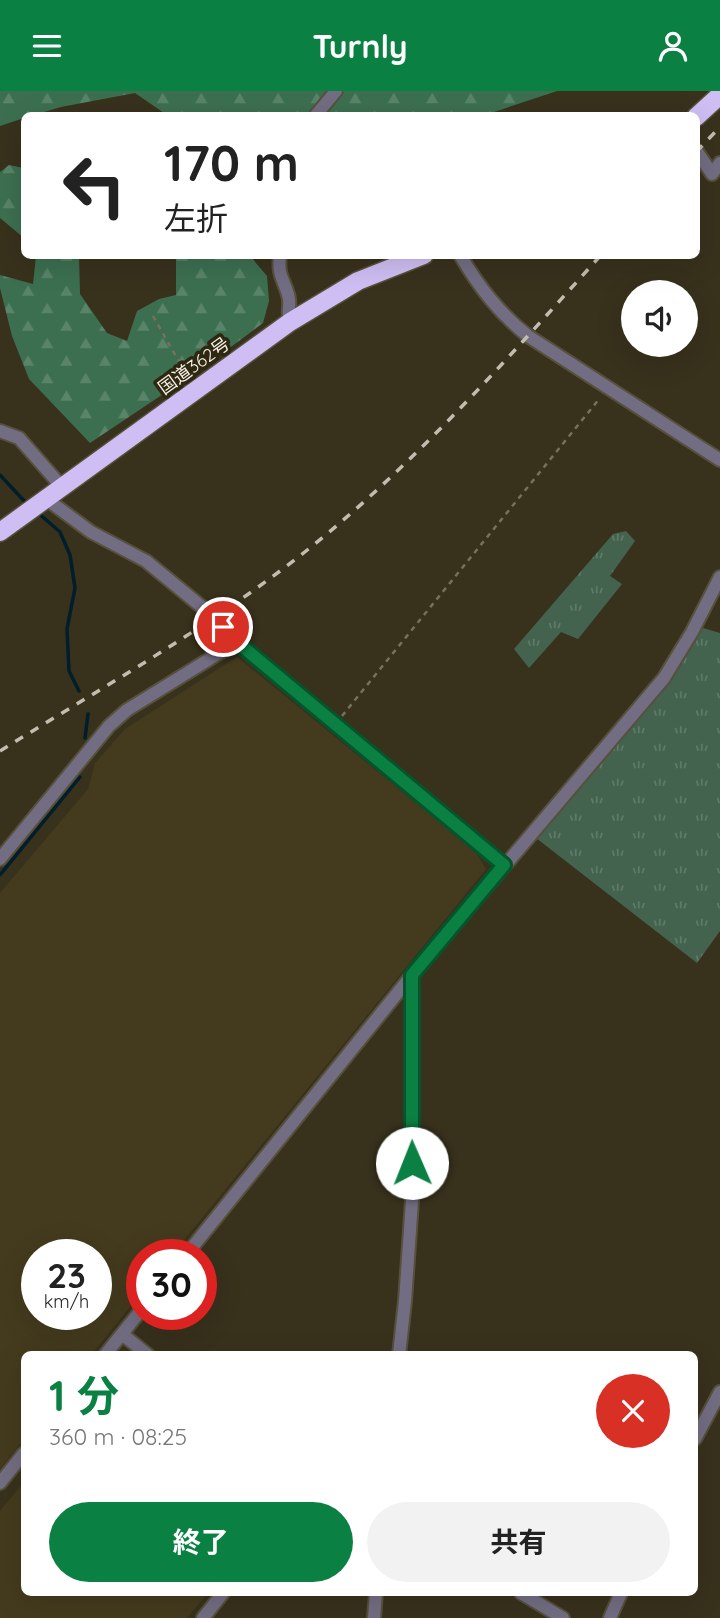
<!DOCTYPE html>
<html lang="ja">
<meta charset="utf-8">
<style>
body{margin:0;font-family:Quicksand,"Noto Sans JP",sans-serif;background:#f2f2f2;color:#222;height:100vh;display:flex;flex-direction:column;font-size:26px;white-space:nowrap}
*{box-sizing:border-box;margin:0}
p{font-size:23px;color:#767676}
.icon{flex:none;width:38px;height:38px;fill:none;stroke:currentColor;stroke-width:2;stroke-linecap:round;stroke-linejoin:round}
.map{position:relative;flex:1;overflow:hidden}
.side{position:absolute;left:21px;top:1260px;width:677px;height:245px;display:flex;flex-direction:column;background:#fff;border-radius:10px;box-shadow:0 7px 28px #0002}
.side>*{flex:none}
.top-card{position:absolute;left:21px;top:21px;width:679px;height:147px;border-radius:10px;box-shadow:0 7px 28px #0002;background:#fff;color:#222;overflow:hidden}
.fabs{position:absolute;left:621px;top:189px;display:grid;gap:14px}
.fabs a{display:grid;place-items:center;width:77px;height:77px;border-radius:50%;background:#fff;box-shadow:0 7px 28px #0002;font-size:35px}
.speed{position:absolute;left:21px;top:1148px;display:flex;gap:14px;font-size:35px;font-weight:700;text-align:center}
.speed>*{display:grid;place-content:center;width:91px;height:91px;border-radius:50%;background:#fff;box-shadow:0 7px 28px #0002;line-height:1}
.speed small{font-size:18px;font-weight:400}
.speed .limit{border:10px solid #d22;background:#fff;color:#111}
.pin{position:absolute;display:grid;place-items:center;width:60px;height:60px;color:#fff;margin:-30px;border:4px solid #fff;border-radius:50%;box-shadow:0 2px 7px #0007}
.me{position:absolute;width:77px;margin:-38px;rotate:359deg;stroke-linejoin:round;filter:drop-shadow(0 0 5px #0008)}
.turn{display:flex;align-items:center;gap:24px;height:147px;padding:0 28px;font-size:32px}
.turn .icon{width:91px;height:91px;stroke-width:2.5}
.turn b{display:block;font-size:49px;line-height:60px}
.round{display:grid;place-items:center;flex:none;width:74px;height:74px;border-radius:37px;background:#f2f2f2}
.summary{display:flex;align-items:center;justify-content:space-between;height:119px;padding:0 28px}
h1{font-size:42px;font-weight:700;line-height:52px;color:#0b8043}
.cta{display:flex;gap:14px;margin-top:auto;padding:14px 28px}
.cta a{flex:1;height:80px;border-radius:42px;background:#0b8043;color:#fff;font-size:28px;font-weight:700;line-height:80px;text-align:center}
.cta a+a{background:#f2f2f2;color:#222}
header{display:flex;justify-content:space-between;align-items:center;height:91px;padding:0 28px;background:#0b8043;color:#fff;font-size:32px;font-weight:700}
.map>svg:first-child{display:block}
.built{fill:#443b1e;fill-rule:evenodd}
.grass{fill:url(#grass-tufts)}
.forest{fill:url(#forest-firs)}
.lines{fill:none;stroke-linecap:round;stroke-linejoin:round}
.stream{stroke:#001e2b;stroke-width:3.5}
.minor-casing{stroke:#56503c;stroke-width:16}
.highway-casing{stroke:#56503c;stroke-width:21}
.path{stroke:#76705d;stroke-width:2.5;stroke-dasharray:5 5;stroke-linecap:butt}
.minor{stroke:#736d83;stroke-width:12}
.highway{stroke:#cebef3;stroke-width:18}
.rail{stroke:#c2bdae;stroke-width:3.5;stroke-dasharray:9 9;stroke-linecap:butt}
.route-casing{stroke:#07532c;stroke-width:18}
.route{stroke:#0b8043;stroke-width:12}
.labels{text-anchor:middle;stroke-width:7;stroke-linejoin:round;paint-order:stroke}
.street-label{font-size:18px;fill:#f4f0e3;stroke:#2e2712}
</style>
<header><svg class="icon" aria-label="menu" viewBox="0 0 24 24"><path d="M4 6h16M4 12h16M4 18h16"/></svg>Turnly<svg class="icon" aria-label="person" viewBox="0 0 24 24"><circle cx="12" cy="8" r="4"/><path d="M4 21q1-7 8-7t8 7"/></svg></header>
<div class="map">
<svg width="720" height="1527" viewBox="0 0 720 1527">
<defs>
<pattern id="grass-tufts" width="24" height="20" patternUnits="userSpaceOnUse" patternTransform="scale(1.75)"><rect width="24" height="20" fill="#43634f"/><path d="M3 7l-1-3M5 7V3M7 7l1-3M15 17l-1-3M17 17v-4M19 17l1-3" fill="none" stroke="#5f7a68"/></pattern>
<pattern id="forest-firs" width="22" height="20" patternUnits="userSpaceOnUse" patternTransform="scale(1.75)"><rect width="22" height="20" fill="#3c6f50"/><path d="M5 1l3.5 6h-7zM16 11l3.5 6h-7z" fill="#598469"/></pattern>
</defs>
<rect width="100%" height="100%" fill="#38311c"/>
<!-- built -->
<path class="built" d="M237,566L475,760L486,778L172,1164H142V1201L92,1263L24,1264V1348L0,1378V802L88,698L95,672L125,638ZM37,1164H96V1223H37Z
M24,1391V1502H208L187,1527H0V1420Z"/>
<!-- grass -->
<path class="grass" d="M626,440L635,450L610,485L622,493L578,548L561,541L529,577L514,558L613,443Z
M703,537L720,542V840L697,872L536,747Z"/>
<!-- forest -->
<path class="forest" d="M0,0H557L485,24H167L135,2L61,16L34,24H24V27L0,35Z
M9,74L24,77V147L0,127V81Z
M36,165H79L80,203L107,242L127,250L137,220L159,208L176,204V165H250L267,185L269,210L263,232L208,273L90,352L29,288L12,245L0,197V184L33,193Z"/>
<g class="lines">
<!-- stream -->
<path class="stream" d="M0,384L27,413
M36,420L60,441L70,464L75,497L67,538L69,580L79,600
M85,647L88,623
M0,784L80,686"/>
<!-- minor casing -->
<g class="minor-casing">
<path id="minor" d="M316,24L336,0
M696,59L712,83L720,72
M280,164C277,188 286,190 289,208C290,217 287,223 290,231
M460,164C479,196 499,222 528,245L720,369
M0,340L19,347L62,396
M45,407L91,441L146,470L208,521
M223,536L237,551L504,774
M0,768L109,635L127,619L237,551
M186,1164L412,884L664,587L692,541L720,486
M122,1243L148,1264
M105,1264L142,1218
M399,1264L405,1210L413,1096L412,884
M695,1348L720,1301
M0,1392L24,1362
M521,1502L563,1527
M203,1527L223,1502
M374,1527L376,1502
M610,1527L621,1502"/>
</g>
<!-- highway casing -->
<g class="highway-casing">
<path id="highway" d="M696,26L720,4
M0,441L290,231L358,190L424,164"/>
</g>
<!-- path -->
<path class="path" d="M153,225L189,288
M342,625L600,307"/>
<!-- minor -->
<use href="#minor" class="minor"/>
<!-- highway -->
<use href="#highway" class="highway"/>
<!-- rail -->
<path class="rail" d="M696,61L720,36
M0,660C103,596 210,536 306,460C415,373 508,267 601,164"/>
</g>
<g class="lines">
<!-- route casing -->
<g class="route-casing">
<path id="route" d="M223,536L237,551L504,774L412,884V1072"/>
</g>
<!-- route -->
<use href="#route" class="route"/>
</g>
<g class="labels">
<!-- street labels -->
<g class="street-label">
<text transform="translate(194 275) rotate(-36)" y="6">国道362号</text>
</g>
</g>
</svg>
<div class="fabs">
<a><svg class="icon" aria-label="sound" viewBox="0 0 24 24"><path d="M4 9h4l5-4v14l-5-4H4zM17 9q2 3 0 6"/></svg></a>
</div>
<div class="speed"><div>23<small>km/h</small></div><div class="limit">30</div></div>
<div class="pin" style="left:223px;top:536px;background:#d93025"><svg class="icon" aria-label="arrive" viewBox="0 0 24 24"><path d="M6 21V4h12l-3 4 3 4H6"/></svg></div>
<svg class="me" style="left:412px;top:1072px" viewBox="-20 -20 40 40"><circle r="19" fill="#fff"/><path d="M0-13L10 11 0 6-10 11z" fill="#0b8043"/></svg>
<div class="top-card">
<div class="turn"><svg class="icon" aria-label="left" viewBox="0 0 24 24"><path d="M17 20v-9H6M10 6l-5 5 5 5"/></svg><div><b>170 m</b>左折</div></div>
</div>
<section class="side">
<div class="summary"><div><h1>1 分</h1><p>360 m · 08:25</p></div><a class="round" style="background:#d93025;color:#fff"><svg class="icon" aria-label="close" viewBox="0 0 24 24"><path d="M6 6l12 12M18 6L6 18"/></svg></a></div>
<div class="cta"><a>終了</a><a>共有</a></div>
</section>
</div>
